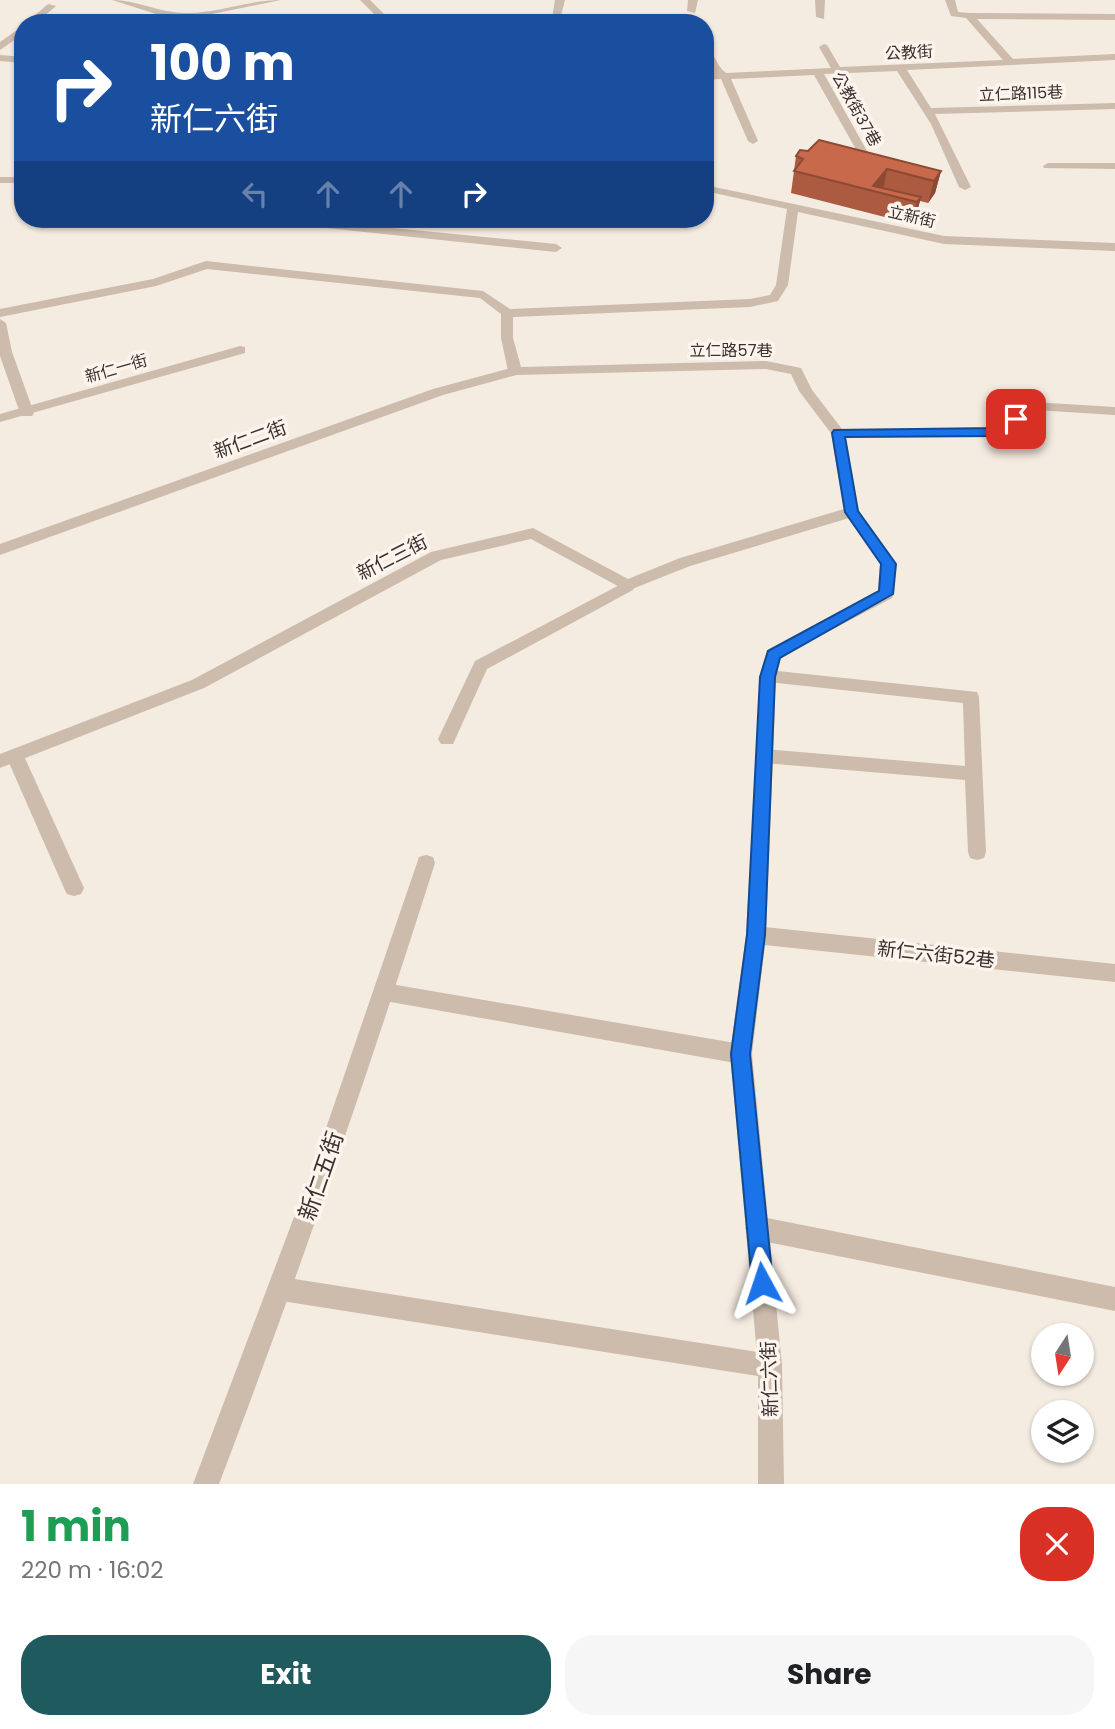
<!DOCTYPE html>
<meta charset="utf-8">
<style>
body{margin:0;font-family:Poppins,"Noto Sans TC",sans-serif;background:#f6f6f6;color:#202124;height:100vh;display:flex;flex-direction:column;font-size:26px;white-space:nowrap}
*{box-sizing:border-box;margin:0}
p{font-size:23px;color:#757577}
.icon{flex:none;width:38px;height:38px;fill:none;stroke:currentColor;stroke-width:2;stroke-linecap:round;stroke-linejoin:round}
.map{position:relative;height:1484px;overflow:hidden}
.side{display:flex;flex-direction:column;background:#fff;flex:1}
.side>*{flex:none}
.top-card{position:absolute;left:14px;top:14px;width:700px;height:214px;border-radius:28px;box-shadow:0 2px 5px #0004;background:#1a4fa0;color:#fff;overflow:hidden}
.needle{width:46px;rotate:192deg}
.buttons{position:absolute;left:1031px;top:1323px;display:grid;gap:14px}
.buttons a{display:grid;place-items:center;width:63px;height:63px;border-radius:50%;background:#fff;box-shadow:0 2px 5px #0004;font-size:35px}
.pin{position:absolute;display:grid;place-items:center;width:60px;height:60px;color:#fff;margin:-30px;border-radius:14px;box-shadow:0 4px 10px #0006}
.me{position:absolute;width:77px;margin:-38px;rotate:355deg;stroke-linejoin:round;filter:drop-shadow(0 0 5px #0008)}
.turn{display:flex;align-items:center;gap:24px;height:147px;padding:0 21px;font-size:32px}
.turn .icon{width:91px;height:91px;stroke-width:2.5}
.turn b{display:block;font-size:49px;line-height:60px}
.lanes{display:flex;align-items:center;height:66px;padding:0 21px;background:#0003;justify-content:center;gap:35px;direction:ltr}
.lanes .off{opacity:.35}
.round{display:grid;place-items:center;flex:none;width:74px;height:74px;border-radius:28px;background:#f6f6f6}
.head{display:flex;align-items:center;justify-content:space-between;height:119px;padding:0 21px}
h1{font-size:42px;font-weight:700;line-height:52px;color:#1e9e55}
.action{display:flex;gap:14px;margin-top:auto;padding:14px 21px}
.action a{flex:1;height:80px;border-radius:28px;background:#1f5a5e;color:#fff;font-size:28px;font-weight:700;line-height:80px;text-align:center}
.action a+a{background:#f6f6f6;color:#202124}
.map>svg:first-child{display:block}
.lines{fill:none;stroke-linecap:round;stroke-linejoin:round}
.lane{fill:#cdbbac;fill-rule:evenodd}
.street{fill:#cdbbac;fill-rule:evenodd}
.wall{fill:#ac5a40}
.shaded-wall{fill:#8c4a34}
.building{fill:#c8694b;stroke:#8c4a34;stroke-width:2}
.route{fill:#1a73e8;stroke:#114b97;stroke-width:2}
.labels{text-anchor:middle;stroke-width:7;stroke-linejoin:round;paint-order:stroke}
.far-street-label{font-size:16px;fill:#3b302b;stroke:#fbf5ee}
.street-label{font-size:19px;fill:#3b302b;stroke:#fbf5ee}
.near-street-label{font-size:23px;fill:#3b302b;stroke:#fbf5ee}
</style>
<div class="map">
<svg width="1115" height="1484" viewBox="0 0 1115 1484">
<rect width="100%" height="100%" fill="#f4ebe1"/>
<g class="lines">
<!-- lane -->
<path class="lane" d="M112,0C138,0 162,14 188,13C219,13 249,0 281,0L188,19L156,14Z
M360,0H370L393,23H383Z
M555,0H565L559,23L458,20L453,17L458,14L552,18Z
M688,0H698L695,13L687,11Z
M815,0H825L824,19L816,17Z
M945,0H955L958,12L969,13L1115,14V20L977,19L1013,59L1115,54V60L907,70L931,108L1115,103V109L935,114L971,187L965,190L959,187L931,124L897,71L824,74L872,160L867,163L862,160L814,75L731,79L758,141L753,144L748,141L721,79L705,80V74H713L705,59V46C715,52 716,66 726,73L831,68L819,47L824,44L827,45L840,67L1003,60L966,18L951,16Z
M48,4L56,6L36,23H26Z
M23,26V34L0,50V42Z
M0,55L23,57V63L0,61Z
M1048,163H1115V169L1044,168L1043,166Z
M0,177H23V183H0Z
M705,185L944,236L1115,243V251L944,244L798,212L788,285L778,301L750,307L513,317V338L521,367L766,361L801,368L812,390L842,429L997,428L1032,402L1115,407V415L1035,410L1000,436L838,437L833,436L799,391L791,374L766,369L515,375L508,371L501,338V314L480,298L207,269L156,286L0,317V309L153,279L206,261L483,291L510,309L750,299L770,295L776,285L787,209L705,191Z
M263,219H301L556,244L562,248L556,252L269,222Z
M0,319L6,323L12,352L34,413L32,416H22L20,413L0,356Z
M627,581L633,582L635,586L633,590L487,669L453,744H441L438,739L475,661Z
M768,670L977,692L979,697L986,852L984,858L977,860L970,858L968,852L965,780L764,763L758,761L755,756L758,751L764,749L965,766L963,703L768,682L760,676Z
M15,749L21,751L24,756L84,888L81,894L74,896L67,894L64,888L6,756L9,751Z
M756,926L1115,964V982L756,944L749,941L746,935L749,929Z
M385,983L741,1044L748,1047L752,1054L748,1061L741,1064L385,1001L378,999L375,992L378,985Z
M757,1216L1115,1287V1311L757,1240L749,1236L745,1228L749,1220Z
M282,1277L770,1354L779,1357L782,1366L779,1375L770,1378L282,1301L274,1297L270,1289L274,1281Z"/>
<!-- street -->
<path class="street" d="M240,346L245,347V353L0,422V414Z
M515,367L520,368V374L443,395L0,555V544L433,389Z
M838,429L845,433L859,512L896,564L894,594L892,598L780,657L776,676L766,935L752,1054L782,1366L784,1484H758V1366L730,1054L746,935L760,676L767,650L878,591L880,564L849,518L690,566L627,591L531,539L441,560L204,688L0,768V754L192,680L431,552L533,528L628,579L680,558L844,509L831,433Z
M426,855L433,857L435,863C369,1072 297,1279 219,1484H193L310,1175L417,863L419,857Z"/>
</g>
<!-- wall -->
<path class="wall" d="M796,156L941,171L935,193L928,203L920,201L915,219L912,224L791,193Z"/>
<!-- shaded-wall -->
<path class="shaded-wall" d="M887,169L883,191L873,186Z
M941,171L935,193L928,203L934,181Z
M921,197L915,219L912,224L917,202Z"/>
<!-- building -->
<path class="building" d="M819,140L941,171L934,181L887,169L873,186L921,197L917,202L794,171L803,159L796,156L800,150L808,151Z"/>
<!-- route -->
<path class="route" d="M1016,415L1023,419L1021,422L1000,436L845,437L858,511L896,564L893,594L780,658L775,677L765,935L750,1054L773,1283L770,1291L762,1294L755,1291L752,1283L731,1054L747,935L760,677L768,651L879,591L881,564L845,512L832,433L834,430L997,428Z"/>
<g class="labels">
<!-- far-street labels -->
<g class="far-street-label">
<text transform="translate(909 52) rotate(-3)" y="6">公教街</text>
<text transform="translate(1021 93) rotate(-2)" y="6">立仁路115巷</text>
<text transform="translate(857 109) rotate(61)" y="6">公教街37巷</text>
<text transform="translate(912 216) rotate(13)" y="6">立新街</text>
<text x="731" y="356">立仁路57巷</text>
<text transform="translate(116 368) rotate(-16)" y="6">新仁一街</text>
</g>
<!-- street labels -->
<g class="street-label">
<text transform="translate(250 439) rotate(-20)" y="7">新仁二街</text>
<text transform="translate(392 557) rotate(-27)" y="7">新仁三街</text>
<text transform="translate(936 954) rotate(6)" y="7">新仁六街52巷</text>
<text transform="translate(769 1379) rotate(-92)" y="7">新仁六街</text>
</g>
<!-- near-street labels -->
<g class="near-street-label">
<text transform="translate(321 1176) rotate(-71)" y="8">新仁五街</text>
</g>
</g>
</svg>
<div class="buttons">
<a><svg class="needle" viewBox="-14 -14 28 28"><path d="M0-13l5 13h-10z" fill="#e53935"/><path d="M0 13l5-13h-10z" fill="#757577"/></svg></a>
<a><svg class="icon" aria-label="layers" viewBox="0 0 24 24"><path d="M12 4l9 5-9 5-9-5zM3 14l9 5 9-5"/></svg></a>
</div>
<div class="pin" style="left:1016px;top:419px;background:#d93025"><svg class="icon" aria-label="arrive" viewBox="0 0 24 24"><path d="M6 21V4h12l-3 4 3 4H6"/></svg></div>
<svg class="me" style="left:762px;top:1283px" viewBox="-20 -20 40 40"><path d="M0-17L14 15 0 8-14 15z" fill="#1a73e8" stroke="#fff" stroke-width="4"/></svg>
<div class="top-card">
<div class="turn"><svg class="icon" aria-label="right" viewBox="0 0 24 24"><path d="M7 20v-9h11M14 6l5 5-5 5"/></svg><div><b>100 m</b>新仁六街</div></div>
<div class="lanes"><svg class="icon off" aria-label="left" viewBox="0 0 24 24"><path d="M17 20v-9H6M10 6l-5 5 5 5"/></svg><svg class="icon off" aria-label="ahead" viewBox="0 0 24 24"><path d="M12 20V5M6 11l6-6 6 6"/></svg><svg class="icon off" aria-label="ahead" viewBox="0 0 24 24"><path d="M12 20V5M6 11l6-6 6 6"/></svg><svg class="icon" aria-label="right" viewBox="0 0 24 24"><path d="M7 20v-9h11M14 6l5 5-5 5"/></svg></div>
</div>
</div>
<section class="side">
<div class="head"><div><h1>1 min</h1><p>220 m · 16:02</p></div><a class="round" style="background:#d93025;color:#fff"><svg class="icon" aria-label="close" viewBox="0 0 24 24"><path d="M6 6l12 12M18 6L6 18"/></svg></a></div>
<div class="action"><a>Exit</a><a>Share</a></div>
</section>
